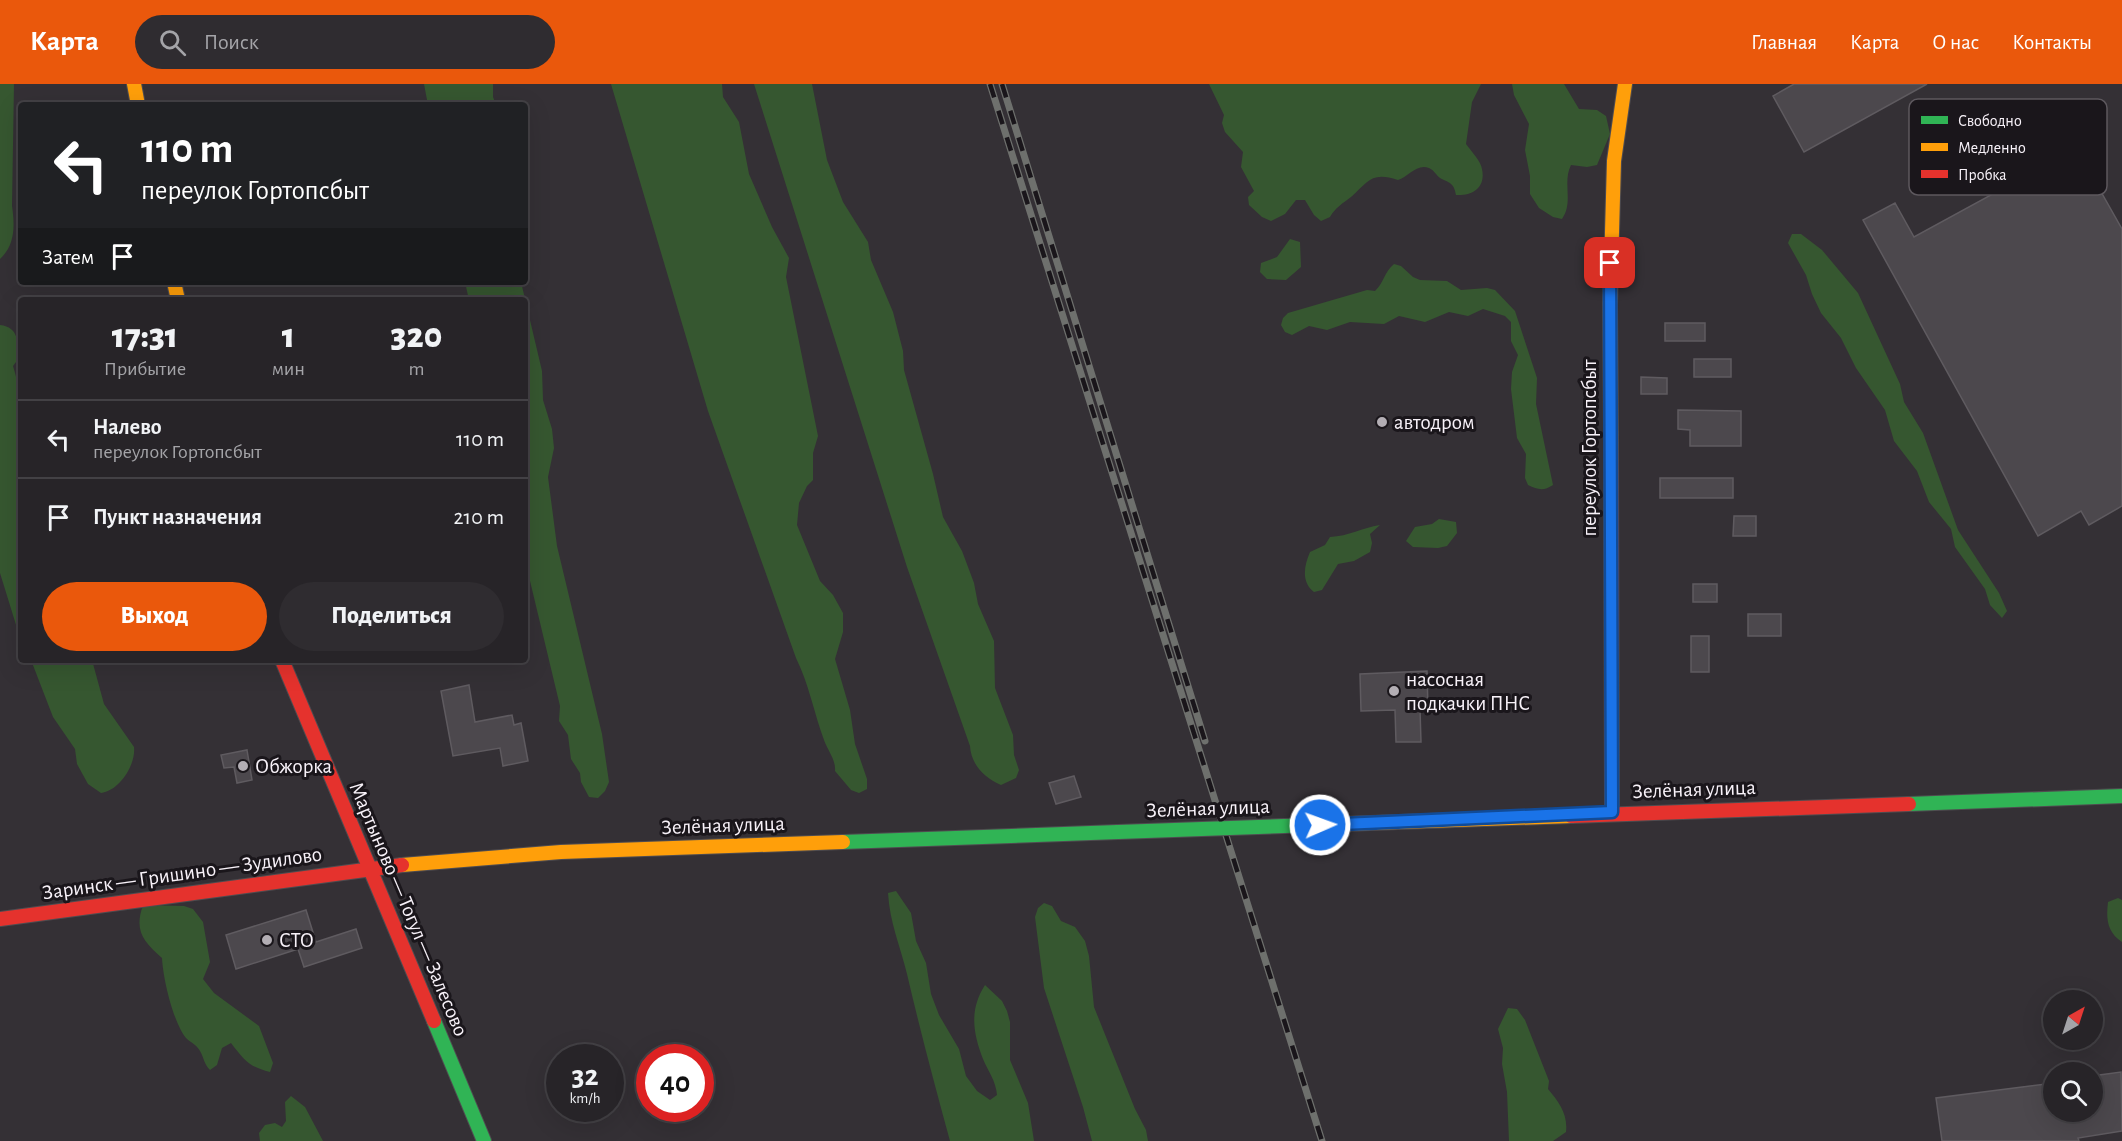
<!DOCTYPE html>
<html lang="ru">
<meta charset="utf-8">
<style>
body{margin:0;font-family:"Alegreya Sans",sans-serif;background:#2f2c30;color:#f1f3f6;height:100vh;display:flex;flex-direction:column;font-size:22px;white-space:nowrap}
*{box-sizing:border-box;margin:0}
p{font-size:20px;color:#a4a4a8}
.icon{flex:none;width:33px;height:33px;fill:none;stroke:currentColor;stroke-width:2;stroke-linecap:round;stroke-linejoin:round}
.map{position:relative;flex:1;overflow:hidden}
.panel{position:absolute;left:18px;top:213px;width:510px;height:366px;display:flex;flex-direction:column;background:#272428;border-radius:6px;box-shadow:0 6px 24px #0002,0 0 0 2px #434145}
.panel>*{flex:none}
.banner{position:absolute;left:18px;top:18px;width:510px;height:183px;border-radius:6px;box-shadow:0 6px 24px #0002,0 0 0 2px #434145;background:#202124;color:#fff;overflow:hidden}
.needle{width:39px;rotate:39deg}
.fabs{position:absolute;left:2043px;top:906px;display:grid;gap:12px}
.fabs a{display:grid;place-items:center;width:60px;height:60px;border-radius:50%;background:#272428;box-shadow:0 6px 24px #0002,0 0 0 2px #434145;font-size:30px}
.speed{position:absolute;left:546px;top:960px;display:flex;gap:12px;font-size:30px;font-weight:700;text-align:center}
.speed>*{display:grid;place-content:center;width:78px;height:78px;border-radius:50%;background:#272428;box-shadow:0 6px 24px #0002,0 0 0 2px #434145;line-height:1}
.speed small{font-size:15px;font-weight:400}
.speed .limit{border:9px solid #d22;background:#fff;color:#111}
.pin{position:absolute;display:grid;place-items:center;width:51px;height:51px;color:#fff;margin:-26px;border-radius:12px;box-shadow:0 3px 9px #0006}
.me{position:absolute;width:66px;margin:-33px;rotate:88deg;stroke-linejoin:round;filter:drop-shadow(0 0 4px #0008)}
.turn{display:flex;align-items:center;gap:21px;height:126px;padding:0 24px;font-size:27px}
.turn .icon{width:78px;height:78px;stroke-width:2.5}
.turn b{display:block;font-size:42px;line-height:51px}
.then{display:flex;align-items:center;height:57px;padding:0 24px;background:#0003;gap:12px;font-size:22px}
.eta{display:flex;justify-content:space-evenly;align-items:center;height:102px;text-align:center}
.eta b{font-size:36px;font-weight:800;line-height:42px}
.cta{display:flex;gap:12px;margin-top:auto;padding:12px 24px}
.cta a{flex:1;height:69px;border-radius:36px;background:#ea580c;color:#fff;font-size:24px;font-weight:800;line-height:69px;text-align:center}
.cta a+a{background:#2f2c30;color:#f1f3f6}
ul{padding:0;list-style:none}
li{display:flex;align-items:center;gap:18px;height:78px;padding:0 24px;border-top:2px solid #434145}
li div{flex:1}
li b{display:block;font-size:22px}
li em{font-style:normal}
header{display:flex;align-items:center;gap:36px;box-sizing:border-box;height:84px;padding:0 30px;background:#ea580c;color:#fff}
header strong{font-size:28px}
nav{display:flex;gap:33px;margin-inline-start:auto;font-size:21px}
.search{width:420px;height:54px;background:#2f2c30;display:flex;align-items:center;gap:15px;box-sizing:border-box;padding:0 21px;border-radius:33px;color:#a4a4a8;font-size:22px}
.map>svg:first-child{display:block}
.green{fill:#365730}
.building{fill:#4c484d;stroke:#5f5b60;stroke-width:1.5}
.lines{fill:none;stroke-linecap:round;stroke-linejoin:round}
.fast-casing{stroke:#4f4c50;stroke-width:16}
.slow-casing{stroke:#4f4c50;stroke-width:16}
.jam-casing{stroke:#4f4c50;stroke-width:16}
.fast{stroke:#30b455;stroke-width:14}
.slow{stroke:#ff9f0a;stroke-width:14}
.jam{stroke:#e5322d;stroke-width:14}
.rail-casing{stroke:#6e706d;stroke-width:7}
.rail{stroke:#1a161b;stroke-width:4.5;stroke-dasharray:14;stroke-linecap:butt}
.fast-bridge-casing{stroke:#4f4c50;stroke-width:16;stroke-linecap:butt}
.fast-bridge{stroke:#30b455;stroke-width:14}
.route-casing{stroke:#114b97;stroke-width:15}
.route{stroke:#1a73e8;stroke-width:10}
.poi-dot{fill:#b3aeb4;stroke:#1a161b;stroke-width:2}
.labels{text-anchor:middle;stroke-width:6;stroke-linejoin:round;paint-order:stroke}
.poi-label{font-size:21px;fill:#f8f2f9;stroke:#1a161b;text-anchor:start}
.street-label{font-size:21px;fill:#f8f2f9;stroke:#1a161b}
.key{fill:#1a161b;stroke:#5d585e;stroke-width:1.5}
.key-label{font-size:16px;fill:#f8f2f9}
</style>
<header>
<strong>Карта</strong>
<div class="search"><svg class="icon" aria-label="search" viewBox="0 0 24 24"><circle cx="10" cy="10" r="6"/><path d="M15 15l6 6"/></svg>Поиск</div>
<nav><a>Главная</a><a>Карта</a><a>О нас</a><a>Контакты</a></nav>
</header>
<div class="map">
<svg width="2122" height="1057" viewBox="0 0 2122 1057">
<rect width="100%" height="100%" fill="#343035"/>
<!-- green -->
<path class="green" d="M0,0H14L12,122C15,142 15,161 0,175Z
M424,0H493V13L496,21H428Z
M611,0H722L723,13L739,38L749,90L772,143L789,174L786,193L818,352L813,369V396L807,402L799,419L797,441L820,497L833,511L843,529V548L835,575L850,626L855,660L867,695V705L859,709L851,706L835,687C836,676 828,667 824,656C814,629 809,600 796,574L708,327Z
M754,0H812L827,76L843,118L868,158L871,176L893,228L903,267L904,286L933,390L943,433L962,467L974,499L978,520L994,557L995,604L1013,651L1014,671L1019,686L1016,694L1001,701C984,694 971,680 970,662L907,483Z
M1209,0H1481L1472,18L1466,60C1471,67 1481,77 1482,85C1486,104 1472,112 1456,111C1454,99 1450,99 1440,94C1436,91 1434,86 1429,84C1417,79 1408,93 1398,96C1371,87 1368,98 1351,113C1343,119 1335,124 1330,133L1321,137L1314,131L1305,116H1296L1285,130L1271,137L1262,133L1249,121L1248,113L1254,107L1241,83L1243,68L1225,48L1222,39L1224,31Z
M1512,0H1564L1579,25L1597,26L1606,32L1610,50L1597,81L1587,83L1571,81C1562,99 1574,118 1562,135L1553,133L1539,124L1530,110V92L1525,66L1529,40L1514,11Z
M1792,150H1801L1822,166L1858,209L1900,300L1904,318L1923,349L1958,446L1999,509L2007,527L2002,534L1990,521L1985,505L1955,463L1951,445L1929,418L1917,387L1894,357L1885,326L1856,284L1841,254L1821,229L1812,210L1806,191L1788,159Z
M1290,155L1300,158L1301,183L1286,196L1267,195L1260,188L1261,179L1277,173Z
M1394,180L1401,182L1413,193L1420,196L1447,197L1461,206L1487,204L1495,206L1515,227L1537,294L1536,320L1553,401C1544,407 1538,406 1528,401L1525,394L1526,370L1517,354L1511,305L1512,288L1518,271L1511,257V238L1505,232L1483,225L1468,232L1449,228L1425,238L1399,232L1384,240L1350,238L1327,246L1309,242L1292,251L1285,248L1281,241L1283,234L1288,229L1367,206L1375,207C1384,199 1384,188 1394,180Z
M465,198H521L542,287L543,316L552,345L554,364L548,393L557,462L602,650L609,698L605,707L598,714L589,713L581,698L580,689L571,675L568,651L559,637L560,622L525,476V216H469Z
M0,241C19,243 18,259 19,274L13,282C21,308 23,330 16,356L21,361V557L0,489Z
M1439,435L1456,438L1457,449L1447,462L1438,464L1413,463L1406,457L1415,443L1432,440Z
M1380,441L1370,450L1372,459L1370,468L1354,477L1338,480L1322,506L1314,508C1301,498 1304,482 1310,468L1325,461L1330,453C1349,452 1362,444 1380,441Z
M31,576H92L104,620L134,663C136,681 119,707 101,709L88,700L77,680L75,665L53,633Z
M896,807L911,829L916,857L926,879L931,910L939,931L959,965L966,992L977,1007L990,1016L997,1011C996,997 988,987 983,975C973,949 969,926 985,901L1002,917L1007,927L1010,938V976L1028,1019L1034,1057H950C935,1002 920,946 907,890C900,861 890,840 888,809Z
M2118,814L2122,816V858C2107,848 2106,835 2108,818Z
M1044,819L1052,822L1061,837L1075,843L1085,857L1089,872L1094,923L1135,1025L1146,1046L1148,1057H1092L1083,1023L1044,904L1035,833L1038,824Z
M143,821L184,822L193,825L203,838L210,878L203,895L214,909L259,942L273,979L270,988C249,983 244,976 231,959L222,964L217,981L210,986C204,980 204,974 200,967C197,961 190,958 186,954C173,938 163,894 162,874C143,857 134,847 143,821Z
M1508,924L1517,925L1525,936L1549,997L1548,1005C1559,1018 1568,1030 1566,1048L1553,1057H1509L1507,1008L1502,980L1503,964L1498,945Z
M291,1012L305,1023L323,1057H260L259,1049L265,1041L275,1039L282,1043L286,1037L285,1018Z"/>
<!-- building -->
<path class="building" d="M1794,0H1927L1804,68L1773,12Z
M2030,51L2053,93L2083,76L2122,145V422L2089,441L2081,427L2038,452L1863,136L1895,119L1914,153L1991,111L1975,81Z
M1665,239H1705V257H1665Z
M1694,275H1731V293H1694Z
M1641,293L1667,294V310H1641Z
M1678,326L1741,327V362H1690V346L1678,345Z
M1660,394H1733V414H1660Z
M1734,432H1756V452H1733Z
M1693,500H1717V518H1693Z
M1748,530H1781V552H1748Z
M1691,552H1709V588H1691Z
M1427,587L1428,625H1420L1421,658H1396L1395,626L1361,627L1360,590Z
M469,601L475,638L512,631L514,641L521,639L528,677L503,682L500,664L453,672L441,607Z
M247,666L252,696L237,699L234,683L224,684L221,671Z
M1074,692L1081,713L1056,720L1049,699Z
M306,826L316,858L356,845L362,864L304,883L298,865L236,885L226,851Z
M2121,988L2122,1047L2078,1054L2079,1057H1942L1936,1014L2054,999V1028H2092V992Z"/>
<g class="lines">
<!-- fast casing -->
<g class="fast-casing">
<path id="fast" d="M1909,720L2122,712
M843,758L1118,748
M434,937L484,1057"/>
</g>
<!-- slow casing -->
<g class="slow-casing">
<path id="slow" d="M134,0L138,21
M174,198L178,216
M1611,350L1610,220L1614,77L1625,0
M1342,740L1571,732
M402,781L561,768L843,758"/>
</g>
<!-- jam casing -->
<g class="jam-casing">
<path id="jam" d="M1611,350L1612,728
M282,576L434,937
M1571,732L1909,720
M0,835L402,781"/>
</g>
<!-- fast -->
<use href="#fast" class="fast"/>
<!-- slow -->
<use href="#slow" class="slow"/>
<!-- jam -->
<use href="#jam" class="jam"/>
<!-- rail casing -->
<g class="rail-casing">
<path id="rail" d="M990,0L1322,1057
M1002,0L1205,657"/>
</g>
<!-- rail -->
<use href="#rail" class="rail"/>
<!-- fast-bridge casing -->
<g class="fast-bridge-casing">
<path id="fast-bridge" d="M1118,748L1342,740"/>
</g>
<!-- fast-bridge -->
<use href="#fast-bridge" class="fast-bridge"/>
</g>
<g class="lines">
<!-- route casing -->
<g class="route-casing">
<path id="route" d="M1320,741L1612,728L1610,179"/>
</g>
<!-- route -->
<use href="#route" class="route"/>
</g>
<!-- markers -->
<g class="poi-dot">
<circle cx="1382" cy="338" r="6"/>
<circle cx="1394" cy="607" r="6"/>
<circle cx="243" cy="682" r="6"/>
<circle cx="267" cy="856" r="6"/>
</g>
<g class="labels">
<!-- poi labels -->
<g class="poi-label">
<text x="1394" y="345">автодром</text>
<text x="1406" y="602">насосная<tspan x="1406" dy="24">подкачки ПНС</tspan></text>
<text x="255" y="689">Обжорка</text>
<text x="279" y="863">СТО</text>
</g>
<!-- street labels -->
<g class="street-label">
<text transform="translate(1589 364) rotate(-90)" y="7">переулок Гортопсбыт</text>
<text transform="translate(1694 705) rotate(-2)" y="7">Зелёная улица</text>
<text transform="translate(1208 724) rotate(-2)" y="7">Зелёная улица</text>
<text transform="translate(723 741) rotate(-2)" y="7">Зелёная улица</text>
<text transform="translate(182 789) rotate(-8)" y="7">Заринск — Гришино — Зудилово</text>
<text transform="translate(409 825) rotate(67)" y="7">Мартыново — Тогул — Залесово</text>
</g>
</g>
<!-- legend -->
<rect x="1909" y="15" width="198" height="96" rx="9" class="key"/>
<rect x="1921" y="32" width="27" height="8" fill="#30b455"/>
<rect x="1921" y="59" width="27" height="8" fill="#ff9f0a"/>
<rect x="1921" y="86" width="27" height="8" fill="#e5322d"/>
<g class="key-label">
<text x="1958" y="42">Свободно</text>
<text x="1958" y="69">Медленно</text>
<text x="1958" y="96">Пробка</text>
</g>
</svg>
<div class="fabs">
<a><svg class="needle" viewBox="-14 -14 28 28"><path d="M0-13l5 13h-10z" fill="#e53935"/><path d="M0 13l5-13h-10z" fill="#a4a4a8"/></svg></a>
<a><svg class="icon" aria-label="search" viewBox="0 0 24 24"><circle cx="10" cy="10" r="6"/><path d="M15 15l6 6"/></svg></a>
</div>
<div class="speed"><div>32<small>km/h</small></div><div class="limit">40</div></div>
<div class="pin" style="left:1610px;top:179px;background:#d93025"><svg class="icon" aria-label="arrive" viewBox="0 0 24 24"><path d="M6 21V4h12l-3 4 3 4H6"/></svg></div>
<svg class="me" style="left:1320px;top:741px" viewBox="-20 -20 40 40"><circle r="17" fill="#1a73e8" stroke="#fff" stroke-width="3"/><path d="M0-11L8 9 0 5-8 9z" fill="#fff"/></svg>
<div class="banner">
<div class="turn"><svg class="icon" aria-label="left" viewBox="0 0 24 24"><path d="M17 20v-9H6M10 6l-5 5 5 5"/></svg><div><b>110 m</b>переулок Гортопсбыт</div></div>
<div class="then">Затем<svg class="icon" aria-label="arrive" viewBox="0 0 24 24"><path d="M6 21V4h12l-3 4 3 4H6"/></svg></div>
</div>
<section class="panel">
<div class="eta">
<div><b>17:31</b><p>Прибытие</p></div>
<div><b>1</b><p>мин</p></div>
<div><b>320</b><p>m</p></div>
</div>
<ul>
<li><svg class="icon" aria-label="left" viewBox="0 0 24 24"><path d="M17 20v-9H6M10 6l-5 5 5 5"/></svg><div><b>Налево</b><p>переулок Гортопсбыт</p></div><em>110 m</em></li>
<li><svg class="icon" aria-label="arrive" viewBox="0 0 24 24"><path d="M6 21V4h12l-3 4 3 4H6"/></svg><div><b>Пункт назначения</b></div><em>210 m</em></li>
</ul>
<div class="cta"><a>Выход</a><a>Поделиться</a></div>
</section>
</div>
